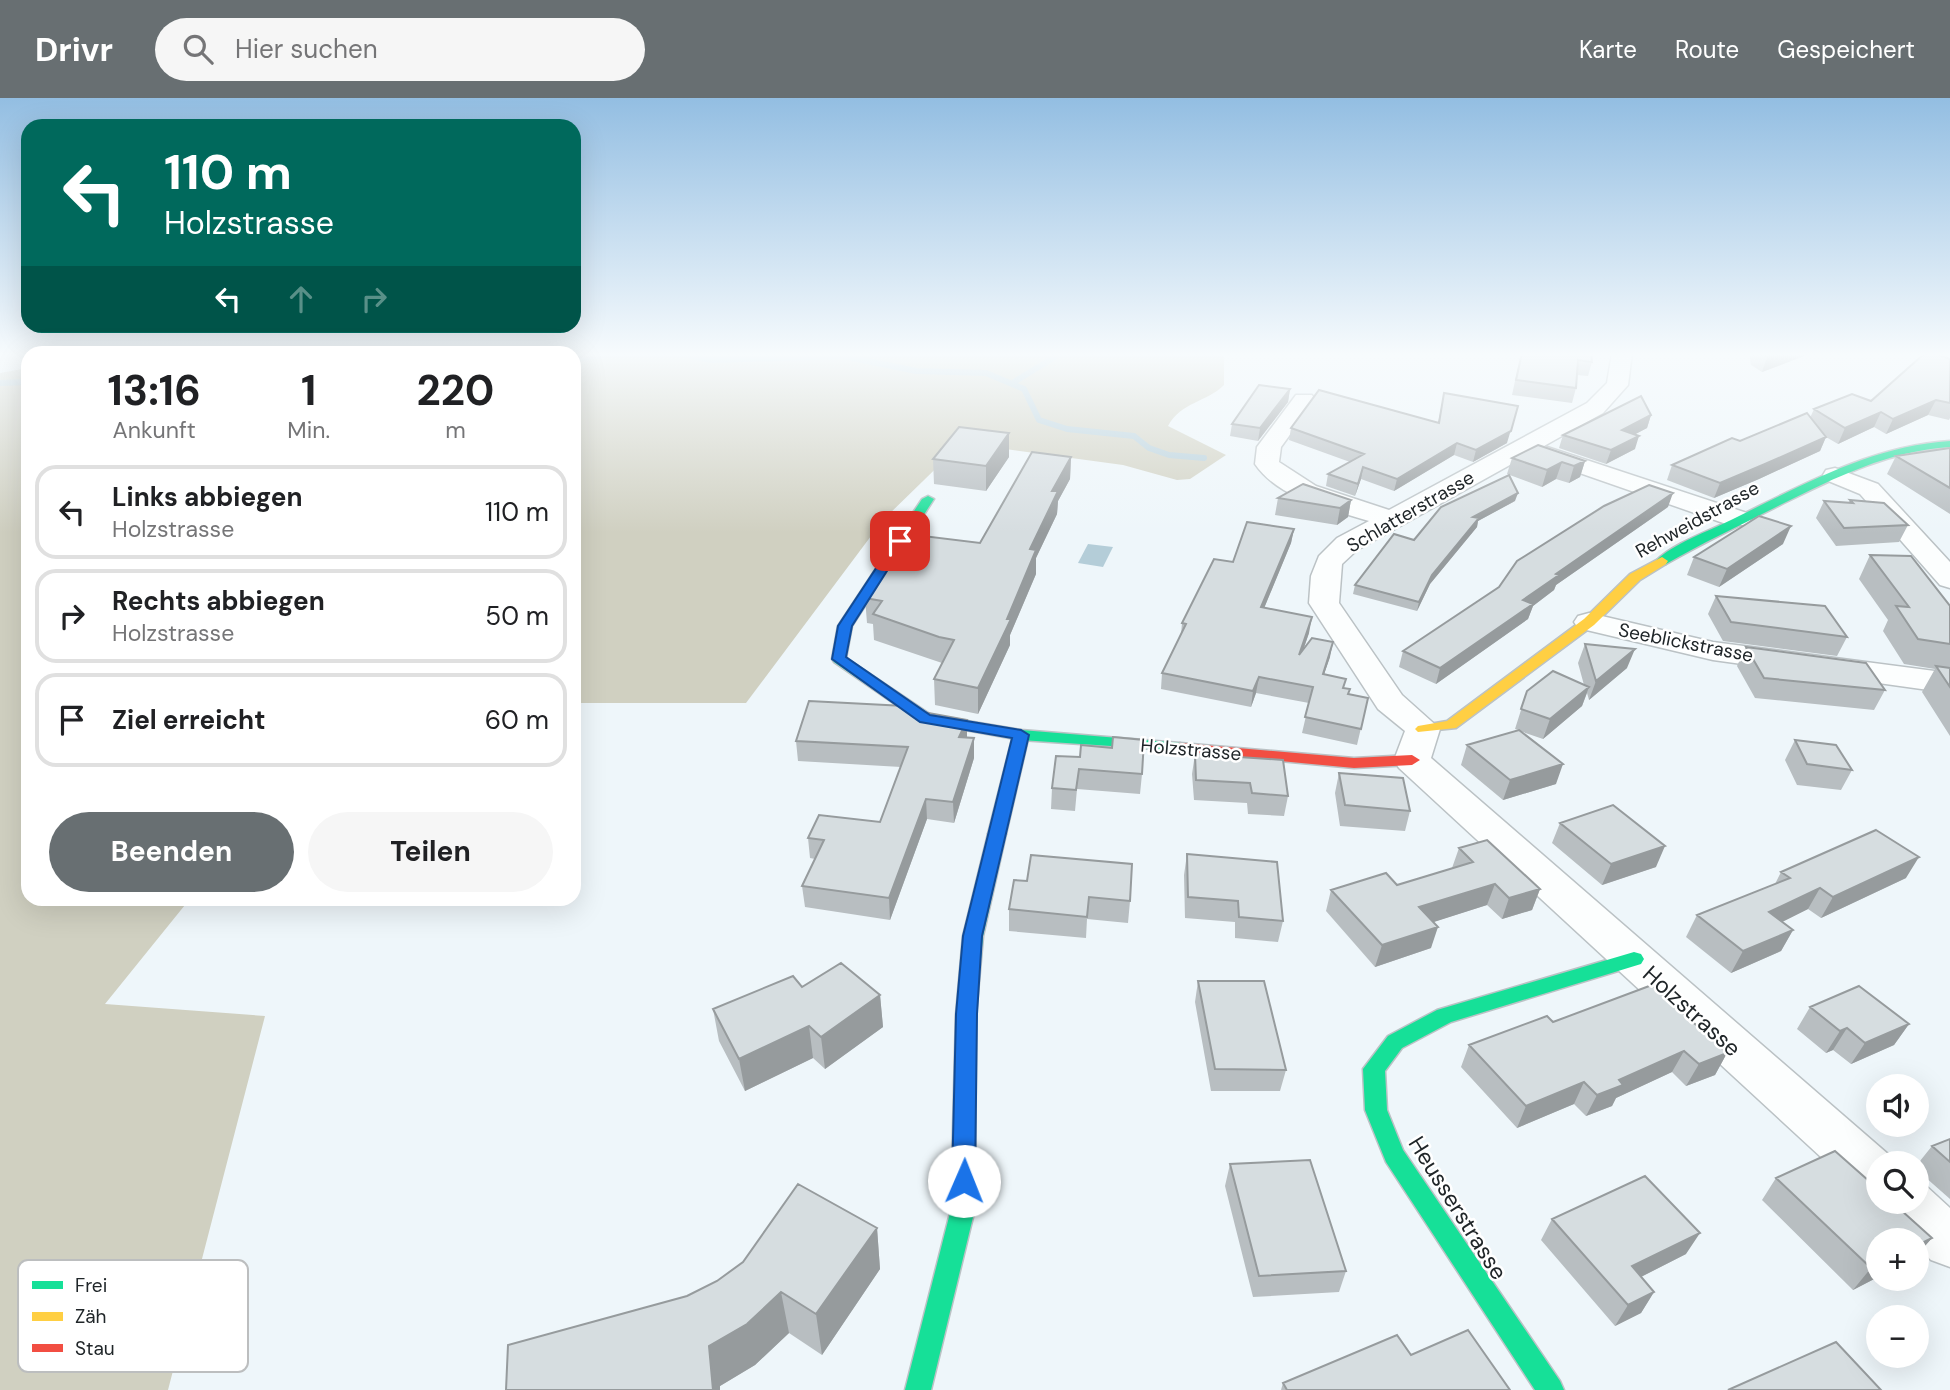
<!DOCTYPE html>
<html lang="de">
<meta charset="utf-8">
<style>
body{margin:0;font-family:"DM Sans",sans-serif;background:#f6f6f6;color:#202124;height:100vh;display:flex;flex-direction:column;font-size:26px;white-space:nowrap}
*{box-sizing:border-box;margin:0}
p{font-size:23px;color:#757577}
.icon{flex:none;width:38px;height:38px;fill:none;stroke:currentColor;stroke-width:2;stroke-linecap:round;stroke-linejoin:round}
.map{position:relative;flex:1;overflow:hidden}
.sheet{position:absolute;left:21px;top:248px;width:560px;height:560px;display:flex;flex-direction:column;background:#fff;border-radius:21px;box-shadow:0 7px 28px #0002}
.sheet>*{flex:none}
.top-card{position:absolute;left:21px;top:21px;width:560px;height:214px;border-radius:21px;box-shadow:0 7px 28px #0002;background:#00695c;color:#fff;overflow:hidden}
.fabs{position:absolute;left:1866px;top:976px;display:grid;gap:14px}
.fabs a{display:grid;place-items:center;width:63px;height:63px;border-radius:50%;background:#fff;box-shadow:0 7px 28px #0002;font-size:35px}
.pin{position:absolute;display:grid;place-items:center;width:60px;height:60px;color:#fff;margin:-30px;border-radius:14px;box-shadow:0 4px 10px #0006}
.me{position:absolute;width:77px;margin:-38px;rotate:1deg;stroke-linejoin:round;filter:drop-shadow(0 0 5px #0008)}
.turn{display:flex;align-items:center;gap:24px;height:147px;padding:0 28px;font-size:32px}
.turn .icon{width:91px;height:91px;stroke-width:2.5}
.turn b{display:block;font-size:49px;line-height:60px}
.lanes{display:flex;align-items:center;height:66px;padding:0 28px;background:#0003;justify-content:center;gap:35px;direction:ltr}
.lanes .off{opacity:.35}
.eta{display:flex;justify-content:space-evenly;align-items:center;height:119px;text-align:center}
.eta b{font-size:42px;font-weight:700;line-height:49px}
.primary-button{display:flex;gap:14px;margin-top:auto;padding:14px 28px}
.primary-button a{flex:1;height:80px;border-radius:42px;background:#686f72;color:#fff;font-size:28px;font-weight:700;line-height:80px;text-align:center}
.primary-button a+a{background:#f6f6f6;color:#202124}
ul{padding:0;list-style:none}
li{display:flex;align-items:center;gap:21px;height:94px;margin:0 14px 10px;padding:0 14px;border:4px solid #e0e0e0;border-radius:21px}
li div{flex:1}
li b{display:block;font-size:26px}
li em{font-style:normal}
header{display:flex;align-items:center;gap:42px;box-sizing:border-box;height:98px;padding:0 35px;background:#686f72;color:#fff}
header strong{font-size:33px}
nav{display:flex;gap:38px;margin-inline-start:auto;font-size:24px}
.search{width:490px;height:63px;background:#f6f6f6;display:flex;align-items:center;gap:18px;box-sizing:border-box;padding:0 24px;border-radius:38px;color:#757577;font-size:26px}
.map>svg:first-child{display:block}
.forest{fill:#d0d0c1}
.water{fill:#b4cdd8}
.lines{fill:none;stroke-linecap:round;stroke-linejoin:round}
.stream{stroke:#b4cdd8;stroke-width:6}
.street-casing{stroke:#bbc2c5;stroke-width:3}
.fast-casing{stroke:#bbc2c5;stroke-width:3}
.slow-casing{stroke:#bbc2c5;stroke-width:3}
.jam-casing{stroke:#bbc2c5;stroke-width:3}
.street{fill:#fcfefe;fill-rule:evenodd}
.fast{fill:#16e098;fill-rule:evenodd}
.slow{fill:#ffcf43;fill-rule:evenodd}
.jam{fill:#f24e42;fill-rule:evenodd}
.wall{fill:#b8bec1}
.shaded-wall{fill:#969b9d}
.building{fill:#d6dde0;stroke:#969b9d;stroke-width:2}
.route{fill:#1a73e8;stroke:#114b97;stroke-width:2}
.labels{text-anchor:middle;stroke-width:5;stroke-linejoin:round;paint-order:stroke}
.street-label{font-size:19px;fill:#202629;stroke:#fff}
.near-street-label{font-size:23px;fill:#202629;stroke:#fff}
.key{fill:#fff;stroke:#bcbebf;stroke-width:2}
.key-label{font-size:19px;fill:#202629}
</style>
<header>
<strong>Drivr</strong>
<div class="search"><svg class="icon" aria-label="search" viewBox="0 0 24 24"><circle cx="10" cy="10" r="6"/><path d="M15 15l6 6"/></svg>Hier suchen</div>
<nav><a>Karte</a><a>Route</a><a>Gespeichert</a></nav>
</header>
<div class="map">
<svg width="1950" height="1292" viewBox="0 0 1950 1292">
<rect width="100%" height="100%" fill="#eef6fa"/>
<!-- forest -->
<path class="forest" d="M1224,255V287C1207,304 1181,304 1168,328L1226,357L1190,381L1177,382L1123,367L962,345L883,422L746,605H574V256H272Z
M28,270V802H189L105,906L265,918L168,1292H0V275Z"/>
<!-- water -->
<path class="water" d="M1088,446L1113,449L1103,469L1078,465Z"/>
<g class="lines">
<!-- stream -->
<path class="stream" d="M635,255H662
M683,256L711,262L843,258L916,273L986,275L1024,291L1039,322L1067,331L1134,338L1149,350L1169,357L1204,360
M574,261L619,255
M1014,284L1058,257L1073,255
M0,285L28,284"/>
<!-- street casing -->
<g class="street-casing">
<path id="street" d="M1612,255H1632L1628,287L1603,315L1544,348L1747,415L1751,421L1747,427H1729L1528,357L1357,452L1342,466L1339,505L1402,597L1440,631L1431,660L1896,1063L1898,1066H1878V1102L1860,1095L1399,670L1394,662L1405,633L1378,611L1309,505L1311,478L1319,458L1337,440L1369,423C1331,411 1279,401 1255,366L1257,349L1296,297H1312L1315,302L1281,349L1279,364L1316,388L1389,412L1587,305L1607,285Z
M1835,370L1878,386L1950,464V490L1940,487L1860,396L1826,382L1823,377L1826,372Z
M1589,515L1713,544L1950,575V595L1713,562L1578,530L1574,524L1578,518Z
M1916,1084L1925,1087L1950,1110V1169L1931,1162L1916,1148V1143H1911L1887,1121L1880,1104H1916Z"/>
</g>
<!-- fast casing -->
<g class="fast-casing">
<path id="fast" d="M1950,343V349C1888,353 1837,379 1782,406C1743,426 1704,444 1666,466L1662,467L1656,463C1672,446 1709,433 1731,422C1801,388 1870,348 1950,343Z
M928,398L934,401L852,528L846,560L931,617L1021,632L1180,645L1188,650L1186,653L1021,642L921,624L834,564L832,561L838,528L922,401Z
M997,730L1003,732L1006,736L983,838L976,917L975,1111L931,1292H905L951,1111L956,917L963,838L988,736L991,732Z
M1634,854L1641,856L1644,861L1641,866L1451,924L1402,950L1385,973L1387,1012L1403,1052L1560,1283L1564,1292H1535L1386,1064L1365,1012L1363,971L1388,938L1437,912Z"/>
</g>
<!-- slow casing -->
<g class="slow-casing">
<path id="slow" d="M1662,459L1668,463L1666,466L1640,482L1594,527L1456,630L1418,634L1415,631L1418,628L1447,623L1584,521L1630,476Z
M1021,632L1029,637L1006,736L1003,740H991L988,736L1013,637Z"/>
</g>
<!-- jam casing -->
<g class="jam-casing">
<path id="jam" d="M1180,645L1354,660L1412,657L1420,662L1412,667L1354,670L1174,653L1172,650Z"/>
</g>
<!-- street -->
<use href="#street" class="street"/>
<!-- fast -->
<use href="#fast" class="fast"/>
<!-- slow -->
<use href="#slow" class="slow"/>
<!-- jam -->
<use href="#jam" class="jam"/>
</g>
<!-- wall -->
<path class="wall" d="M1521,255H1591L1592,264L1588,278L1577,277L1576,290L1572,305L1512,297Z
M1749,255H1812L1762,274L1751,267Z
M1950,261V320L1949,322L1928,317L1886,336L1874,329L1838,346L1826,339L1820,353L1759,381L1714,400L1667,382L1672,367L1810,320L1814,311L1871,303Z
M1290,291L1288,304L1258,343L1230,338L1232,326Z
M1444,295L1507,345L1473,364L1454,357L1394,393L1361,381L1355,398L1326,388L1328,376L1350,364L1289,342L1291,330L1438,325Z
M1651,317L1647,330L1635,336V351L1606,366L1559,350L1563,337Z
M1950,350V416L1887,376L1896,358Z
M1009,359L986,393L934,386L933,361Z
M1071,359L1070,381L1058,403L1057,416L1036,460V476L1010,537V547L978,616L935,607L934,581L942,565L874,542L873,526L867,525L865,500L980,445Z
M1512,360L1585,363L1580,379L1569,385L1556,381L1542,389L1507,376Z
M1278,400L1351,402L1348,419L1337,427L1275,417Z
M1850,402L1908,427L1899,444L1836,448L1816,420L1824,403L1848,405Z
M1515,403L1478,423L1477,429L1430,486L1417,513L1353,496L1355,487L1414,442Z
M1668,409L1556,487L1554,492L1533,508L1528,521L1436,586L1399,569L1403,553Z
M1294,431L1291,445L1264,510L1309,535L1303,552L1330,559L1324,576L1344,590L1348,596L1368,600L1357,647L1302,635L1309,605L1256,595L1251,609L1161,591L1162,575L1181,537L1182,525L1233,464Z
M1783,446L1719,489L1687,477L1694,459Z
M1870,457L1950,508V638L1922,594L1935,571L1904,566L1883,533L1888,522L1859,481Z
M1716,498L1847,539L1837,558L1723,543L1708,516Z
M1585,546L1627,570L1589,602L1587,595L1582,608L1543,641L1520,633L1556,686L1503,702L1461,667L1467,647L1519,632L1515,631L1527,593L1584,587L1578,565Z
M1746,549L1885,592L1874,612L1755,600L1737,568Z
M912,612L967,640L974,660L954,725L927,721L890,822L805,809L802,788L815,761L810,760L808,740L880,724L901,669L798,663L796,643Z
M1795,642L1852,672L1841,692L1797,687L1785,662Z
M1195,656L1288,698L1284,718L1248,716L1247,705L1194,702L1192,676Z
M1080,659L1142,676L1140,696L1077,691L1075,713L1051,711L1052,690Z
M1339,675L1410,713L1405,733L1340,728L1335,695Z
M1560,725L1656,769L1602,787L1552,745Z
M1459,750L1540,791L1532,812L1502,821L1487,807L1433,824L1431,850L1375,869L1326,813L1331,792L1397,787L1452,770Z
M1187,756L1283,823L1278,844L1235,840V824L1185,820L1184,777Z
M1781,774L1906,780L1821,820L1808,811L1782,824L1793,832L1781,853L1731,875L1686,839L1697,817L1775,786Z
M1014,782L1130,803L1128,825L1087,821L1086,840L1009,833V811Z
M1198,883L1286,972L1280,993H1211L1195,904Z
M802,889L880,897L883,929L825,971L813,960L745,993L719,943L713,911Z
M1810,909L1909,926L1894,947L1851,966L1833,952L1826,955L1797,931Z
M1553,924L1727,955L1715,977L1686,988L1672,974L1616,1000L1612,1008L1586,1018L1574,1006L1517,1030L1461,969L1469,947Z
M1950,1041V1101L1916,1071V1068L1932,1048Z
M1230,1066L1346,1173L1339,1194L1253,1199L1225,1088Z
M1776,1080L1932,1140L1916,1158V1143H1878V1179L1853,1192L1762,1102Z
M1552,1121L1686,1156L1641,1179L1654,1194L1641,1215L1615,1228L1541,1142Z
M877,1130L880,1171L822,1257L789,1235L755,1267L720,1288L687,1198Z
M1411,1257L1510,1292H1281L1283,1285Z"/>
<!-- shaded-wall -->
<path class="shaded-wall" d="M1780,255H1812L1762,274L1767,259Z
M1290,291L1288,304L1258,343L1260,330Z
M1936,302L1928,317L1886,336L1893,321Z
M1518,308L1507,345L1473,364L1476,352Z
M1881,314L1874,329L1838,346L1845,330Z
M1651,317L1647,330L1617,346L1622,332Z
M1009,335V359L986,393V368Z
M1639,338L1635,351L1606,366L1611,352Z
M1826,339L1820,353L1759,381L1714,400L1720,385Z
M1457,345L1454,357L1394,393L1397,381Z
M1071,359L1070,381L1058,403L1057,416L1036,460V476L1010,537V547L978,616V590L1007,521L1030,451L1052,393Z
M1585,363L1580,379L1569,385L1574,368Z
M1562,364L1556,381L1542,389L1547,372Z
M1363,369L1361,381L1355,398L1358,386Z
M1518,395L1515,403L1478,423L1477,429L1430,486L1417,513L1419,504L1432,477L1473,419Z
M1673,395L1668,409L1556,487L1554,492L1533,508L1528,521L1436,586L1440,570L1523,502L1556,476Z
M1351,402L1348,419L1337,427L1340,410Z
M1791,428L1783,446L1719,489L1727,471Z
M1294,431L1291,445L1258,525L1261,509Z
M1312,519L1309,535L1296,573L1299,557Z
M1333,544L1330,559L1319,591L1323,576Z
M1635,551L1627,570L1589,602L1596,583Z
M1259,579L1256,595L1251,609L1253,593Z
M1589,589L1582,608L1543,641L1550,621Z
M967,622V642L959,639Z
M974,640V660L954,725L953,704Z
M1563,666L1556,686L1503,702L1510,682Z
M926,701L927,721L890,822L889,800Z
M1665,748L1656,769L1602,787L1611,766Z
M1919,759L1906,780L1821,820L1833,799Z
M1495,786L1487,807L1412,831L1419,809Z
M1820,790L1808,811L1758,836L1769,814Z
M1540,791L1532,812L1502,821L1509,800Z
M1438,829L1431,850L1375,869L1382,847Z
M1793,832L1781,853L1731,875L1743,853Z
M880,897L883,929L825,971L821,939Z
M1909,926L1894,947L1851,966L1865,945Z
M809,928L813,960L745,993L739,961Z
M1847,930L1833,952L1826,955L1840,933Z
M1684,953L1672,974L1616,1000L1612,1008L1586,1018L1597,997L1619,982Z
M1727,955L1715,977L1686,988L1699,966Z
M1584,984L1574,1006L1517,1030L1526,1008Z
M877,1130L880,1171L822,1257L816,1216Z
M1700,1135L1686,1156L1619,1190L1632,1168Z
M1932,1140L1916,1158V1148Z
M1878,1167V1179L1853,1192L1871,1170Z
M781,1194L789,1235L755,1267L720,1288V1292H713L709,1248Z
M1654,1194L1641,1215L1615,1228L1628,1207Z"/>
<!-- building -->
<path class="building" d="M1522,255H1591L1592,264L1578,262L1576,290L1516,282Z
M1759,255H1780L1767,259Z
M1925,255H1934L1950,261V305L1936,302L1893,321L1881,314L1845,330L1814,311L1852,296L1871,303Z
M1259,287L1290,291L1260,330L1232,326Z
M1319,292L1439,325L1444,295L1518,308L1511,333L1476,352L1457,345L1397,381L1363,369L1358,386L1328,376L1364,356L1291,330Z
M1641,298L1651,317L1622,332L1639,338L1611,352L1563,337Z
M1807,315L1826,339L1765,366L1720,385L1672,367L1732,340L1740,343Z
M959,329L1009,335L986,368L933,361Z
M1538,347L1585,363L1574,368L1562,364L1547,372L1512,360Z
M1950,350V390L1896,358Z
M1032,354L1071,359L1052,393H1058L1030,451L1036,452L1007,521H1011L978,590L934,581L954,542L939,539L873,516L882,503L865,500L907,436L980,445Z
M1509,377L1518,395L1473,419L1479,420L1432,477L1419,504L1355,487L1394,436L1414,442L1441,409Z
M1303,386L1351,402L1340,410L1278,400Z
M1649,387L1673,395L1556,476L1559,477L1523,502L1533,506L1440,570L1403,553L1499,489L1517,463L1604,408Z
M1850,402L1884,405L1908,427L1844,430L1824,403L1853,405Z
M1759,418L1791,428L1727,471L1694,459Z
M1247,424L1294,431L1261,509L1312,519L1299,557L1312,540L1333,544L1323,576L1346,581L1343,590L1350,591L1348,596L1368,600L1361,631L1305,619L1313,589L1259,579L1253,593L1162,575L1186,526L1182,525L1214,461L1233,464Z
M1870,457L1911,458L1950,508V546L1918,541L1896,508L1909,509Z
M1716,498L1825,508L1847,539L1731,524Z
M1585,546L1635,551L1596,583Z
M1746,549L1866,565L1885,592L1764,580Z
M1936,568L1950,570V589Z
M1553,573L1589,589L1550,621L1521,611L1527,593Z
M809,603L905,608L912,612L967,622L959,639L974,640L953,704L926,701L889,800L802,788L824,742L808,740L819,717L880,724L908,649L796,643Z
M1519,632L1563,666L1510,682L1467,647Z
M1113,639L1144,642L1142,676L1079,671L1076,692L1052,690L1056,658L1080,659L1081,647L1112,650Z
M1795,642L1836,647L1852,672L1807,666Z
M1195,656L1283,662L1288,698L1252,695L1250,685L1196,682Z
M1339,675L1403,680L1410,713L1345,707Z
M1613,707L1665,748L1611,766L1560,725Z
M1876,732L1919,759L1833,799L1820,790L1769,814L1793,832L1743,853L1697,817L1790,780L1781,774Z
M1487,742L1540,791L1509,800L1495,786L1419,809L1438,829L1382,847L1331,792L1386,775L1397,787L1473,764L1459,750Z
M1187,756L1277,764L1283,823L1239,819L1238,803L1188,799Z
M1031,757L1132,766L1130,803L1089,799L1087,819L1009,811L1014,782L1027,783Z
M841,865L880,897L821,939L809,928L739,961L713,911L793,878L802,889Z
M1198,883H1264L1286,972L1215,971Z
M1652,887L1727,955L1699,966L1684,953L1619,982L1623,987L1597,997L1584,984L1526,1008L1469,947L1547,918L1553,924Z
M1859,888L1909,926L1865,945L1847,930L1840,933L1810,909Z
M1950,1041V1064L1932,1048Z
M1835,1053L1878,1091V1104H1892L1932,1140L1916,1148V1143H1878V1167L1871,1170L1776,1080Z
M1310,1062L1346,1173L1259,1178L1230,1066Z
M1645,1078L1700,1135L1632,1168L1654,1194L1628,1207L1552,1121Z
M798,1086L877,1130L816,1216L781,1194L747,1226L709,1248L713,1292H506L508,1247L687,1198L717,1183L743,1164Z
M1468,1232L1510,1292H1287L1283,1285L1397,1237L1411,1257Z
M1836,1244L1881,1292H1728Z"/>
<!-- sky -->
<linearGradient id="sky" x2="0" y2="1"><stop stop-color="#93bee2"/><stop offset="0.59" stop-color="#f7fbfd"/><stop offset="1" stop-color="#f7fbfd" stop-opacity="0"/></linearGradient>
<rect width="1950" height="435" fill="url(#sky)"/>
<!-- route -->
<path class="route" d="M900,439L906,443L852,528L846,559L930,617L1021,632L1029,637L982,838L977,916L975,1083L972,1091L964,1094L955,1091L952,1083L956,916L963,838L1012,640L920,624L832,561L838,528L896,440Z"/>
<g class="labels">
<!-- street labels -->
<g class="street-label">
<text transform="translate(1410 413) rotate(-30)" y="7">Schlatterstrasse</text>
<text transform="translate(1697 421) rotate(-29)" y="7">Rehweidstrasse</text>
<text transform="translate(1686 544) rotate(11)" y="7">Seeblickstrasse</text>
<text transform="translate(1191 651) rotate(5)" y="7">Holzstrasse</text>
</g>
<!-- near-street labels -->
<g class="near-street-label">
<text transform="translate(1692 913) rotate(42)" y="8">Holzstrasse</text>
<text transform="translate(1458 1110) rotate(58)" y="8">Heusserstrasse</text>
</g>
</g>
<!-- legend -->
<rect x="18" y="1162" width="230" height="112" rx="10" class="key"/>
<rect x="32" y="1183" width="31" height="8" fill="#16e098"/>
<rect x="32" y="1214" width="31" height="9" fill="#ffcf43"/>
<rect x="32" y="1246" width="31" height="8" fill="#f24e42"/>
<g class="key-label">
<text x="75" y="1194">Frei</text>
<text x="75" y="1225">Zäh</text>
<text x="75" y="1257">Stau</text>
</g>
</svg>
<div class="fabs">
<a><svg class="icon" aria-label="sound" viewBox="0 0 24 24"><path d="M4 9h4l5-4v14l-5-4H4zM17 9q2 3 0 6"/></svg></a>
<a><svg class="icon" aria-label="search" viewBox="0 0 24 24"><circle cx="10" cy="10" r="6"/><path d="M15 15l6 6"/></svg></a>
<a>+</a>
<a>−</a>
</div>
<div class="pin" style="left:900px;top:443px;background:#d93025"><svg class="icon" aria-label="arrive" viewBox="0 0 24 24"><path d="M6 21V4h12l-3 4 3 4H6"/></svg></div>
<svg class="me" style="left:964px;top:1083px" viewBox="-20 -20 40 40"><circle r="19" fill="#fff"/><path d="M0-13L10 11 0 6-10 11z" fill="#1a73e8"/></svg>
<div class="top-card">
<div class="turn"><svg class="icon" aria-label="left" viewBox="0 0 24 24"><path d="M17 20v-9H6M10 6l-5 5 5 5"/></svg><div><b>110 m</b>Holzstrasse</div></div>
<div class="lanes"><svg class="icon" aria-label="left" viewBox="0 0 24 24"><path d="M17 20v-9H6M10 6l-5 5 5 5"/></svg><svg class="icon off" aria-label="ahead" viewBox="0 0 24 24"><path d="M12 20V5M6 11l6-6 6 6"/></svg><svg class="icon off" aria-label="right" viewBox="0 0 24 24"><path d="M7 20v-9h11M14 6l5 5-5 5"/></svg></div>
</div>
<section class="sheet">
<div class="eta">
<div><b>13:16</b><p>Ankunft</p></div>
<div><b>1</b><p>Min.</p></div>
<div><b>220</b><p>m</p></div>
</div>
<ul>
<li><svg class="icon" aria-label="left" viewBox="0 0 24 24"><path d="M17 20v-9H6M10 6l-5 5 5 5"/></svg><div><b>Links abbiegen</b><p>Holzstrasse</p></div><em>110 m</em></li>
<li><svg class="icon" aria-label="right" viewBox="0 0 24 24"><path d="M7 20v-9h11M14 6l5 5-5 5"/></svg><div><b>Rechts abbiegen</b><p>Holzstrasse</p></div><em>50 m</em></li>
<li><svg class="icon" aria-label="arrive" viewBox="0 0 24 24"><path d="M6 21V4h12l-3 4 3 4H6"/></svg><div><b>Ziel erreicht</b></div><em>60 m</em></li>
</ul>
<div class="primary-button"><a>Beenden</a><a>Teilen</a></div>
</section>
</div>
